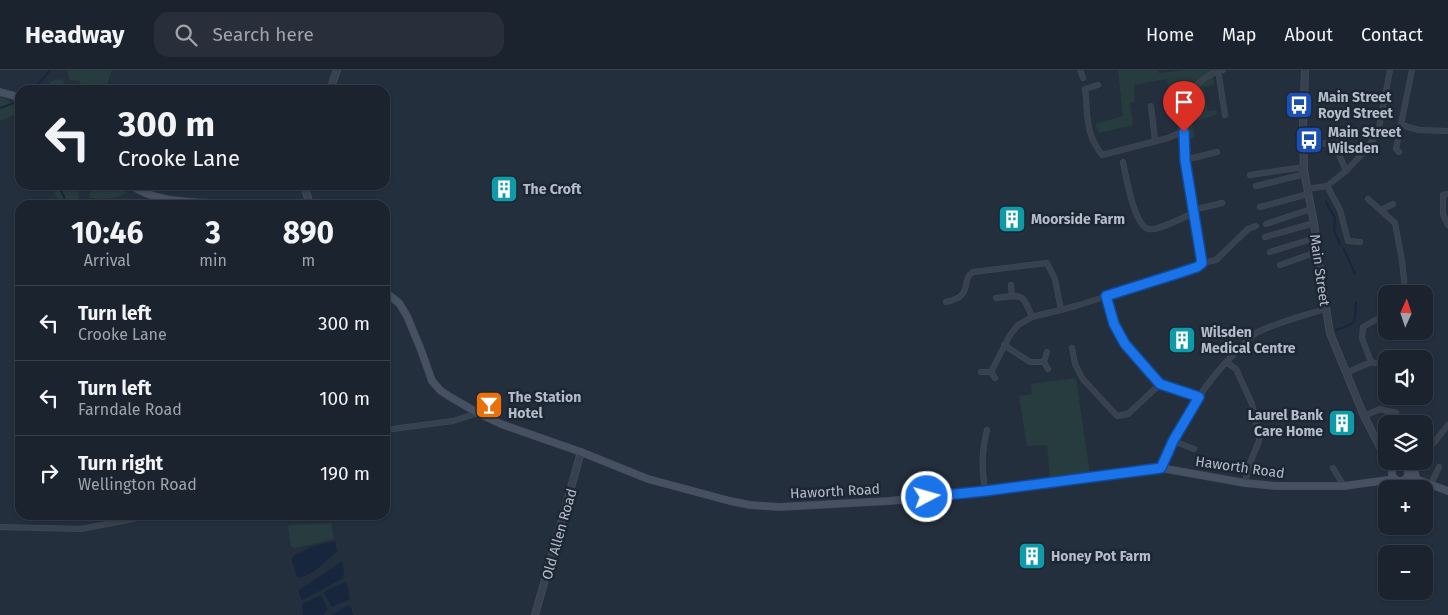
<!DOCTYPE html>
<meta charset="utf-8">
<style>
body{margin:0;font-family:"Fira Sans",sans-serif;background:#282f3a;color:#f1f3f6;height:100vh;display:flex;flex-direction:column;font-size:19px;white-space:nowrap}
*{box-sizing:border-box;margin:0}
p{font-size:16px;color:#a0a4aa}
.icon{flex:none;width:28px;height:28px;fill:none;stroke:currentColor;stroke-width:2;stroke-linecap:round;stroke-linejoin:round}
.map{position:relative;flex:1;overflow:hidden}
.details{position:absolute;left:15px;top:130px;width:375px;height:320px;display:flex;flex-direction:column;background:#1b232e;border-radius:15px;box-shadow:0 1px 4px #0004,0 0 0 1px #39404a}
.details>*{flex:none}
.guide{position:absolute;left:15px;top:15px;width:375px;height:105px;border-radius:15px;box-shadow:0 1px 4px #0004,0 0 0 1px #39404a;background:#1b232e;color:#f1f3f6;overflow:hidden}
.needle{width:32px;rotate:3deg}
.tools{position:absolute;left:1378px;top:215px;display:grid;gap:10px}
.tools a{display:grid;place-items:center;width:55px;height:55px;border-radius:10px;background:#1b232e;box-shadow:0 1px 4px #0004,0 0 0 1px #39404a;font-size:25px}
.pin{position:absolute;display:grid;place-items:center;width:42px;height:42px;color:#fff;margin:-51px -21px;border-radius:50% 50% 50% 0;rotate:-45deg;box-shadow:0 0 5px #0007}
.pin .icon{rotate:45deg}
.me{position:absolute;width:55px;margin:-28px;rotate:84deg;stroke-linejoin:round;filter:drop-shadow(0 0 4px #0008)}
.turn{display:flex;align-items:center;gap:18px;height:105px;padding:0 20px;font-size:22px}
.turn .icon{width:65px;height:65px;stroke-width:2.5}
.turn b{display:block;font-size:35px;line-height:42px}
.eta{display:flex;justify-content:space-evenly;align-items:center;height:85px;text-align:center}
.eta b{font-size:30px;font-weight:700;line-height:35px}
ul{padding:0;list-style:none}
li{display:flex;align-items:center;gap:15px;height:75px;padding:0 20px;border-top:1px solid #39404a}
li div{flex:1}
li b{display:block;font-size:19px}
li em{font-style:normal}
header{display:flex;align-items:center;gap:30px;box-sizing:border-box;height:70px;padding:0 25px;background:#1b232e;border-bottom:1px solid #39404a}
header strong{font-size:24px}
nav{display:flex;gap:28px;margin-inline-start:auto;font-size:18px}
.search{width:350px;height:45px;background:#282f3a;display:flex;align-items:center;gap:12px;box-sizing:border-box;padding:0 18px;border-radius:15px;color:#a0a4aa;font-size:19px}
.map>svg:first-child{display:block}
.green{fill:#263c3f}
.water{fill:#17263c}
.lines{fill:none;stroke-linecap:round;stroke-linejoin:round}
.stream{stroke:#17263c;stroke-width:2}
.minor-casing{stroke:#414a57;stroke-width:6}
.tertiary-casing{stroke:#414a57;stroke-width:8}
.secondary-casing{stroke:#414a57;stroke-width:8}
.minor{stroke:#38414e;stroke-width:5}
.tertiary{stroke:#38414e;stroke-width:6}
.secondary{stroke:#465061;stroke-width:7}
.route-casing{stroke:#114b97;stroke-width:12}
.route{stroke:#1a73e8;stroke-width:9}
.labels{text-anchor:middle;stroke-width:5;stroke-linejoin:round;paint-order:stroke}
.poi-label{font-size:14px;font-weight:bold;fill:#b4bcc9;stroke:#1d2633;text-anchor:start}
.street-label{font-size:14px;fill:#b4bcc9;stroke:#1d2633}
</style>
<header>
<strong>Headway</strong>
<div class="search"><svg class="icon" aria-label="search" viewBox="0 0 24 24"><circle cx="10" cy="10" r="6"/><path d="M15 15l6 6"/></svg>Search here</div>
<nav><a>Home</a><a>Map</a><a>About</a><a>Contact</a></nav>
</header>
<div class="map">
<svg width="1448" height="545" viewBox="0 0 1448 545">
<rect width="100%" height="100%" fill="#242f3e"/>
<!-- green -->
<path class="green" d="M67,0H112L105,20H81L80,11L70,10Z
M1120,0H1158L1159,3L1185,0H1213L1214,15L1204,17L1208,41L1217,40V44L1192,53L1195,67L1188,69L1189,59L1178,61L1172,21H1168L1167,9L1134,15L1135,31L1130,33L1133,55L1099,63L1095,54L1123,46L1118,1Z
M62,9L68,20H44L51,11Z
M0,27L6,29L20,39V42L0,51Z
M52,115H77C79,122 80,129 76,135C60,135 57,130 52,115Z
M95,115H105L111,118L114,115H123L126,123C119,129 97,130 89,127L91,119Z
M1076,308L1090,404L1050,409L1047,375L1027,376L1019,326L1032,324L1031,314Z
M331,453L334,469L299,477L294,478L291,476L288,457L289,455Z"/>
<!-- water -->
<path class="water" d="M335,471L337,481C328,489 310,509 297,507L292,491L293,486L314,476Z
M341,492L343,493L344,505L342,509L302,530L299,523V520Z
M345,512L347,514L350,529L332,537L324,524L325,521Z
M321,525L328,539L323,545H303L302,534Z
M349,535L351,537L353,545H331Z"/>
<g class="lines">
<!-- stream -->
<path class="stream" d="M32,20L44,8L50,0
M0,38L17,32
M57,115C61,121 66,127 65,135
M1326,132L1335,148L1334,161L1340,174
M1344,179L1355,204
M1336,260L1343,258L1353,253C1357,246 1354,239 1356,232"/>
<!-- minor casing -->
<g class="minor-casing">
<path id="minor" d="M1080,0L1083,8
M1218,0L1225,45
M1098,15L1085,19C1087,30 1086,41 1088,51C1089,63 1095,76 1102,85L1168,68L1184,61
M1151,36L1155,70
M1401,55L1419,60L1448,61
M1342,69L1335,75L1346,101
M1321,73L1335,75
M1399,82L1396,79L1412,0
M1185,90L1217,82
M1123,92C1126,106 1134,157 1149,159C1156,161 1185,147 1193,143
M1250,105L1304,97
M1256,116L1305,104
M1327,116L1340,140L1348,171L1360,172
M1307,119L1327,116L1346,101L1363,83L1378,63L1390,0
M1448,124L1443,125V144L1448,155
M1368,129L1395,153L1402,190L1405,220L1404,224
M1260,137L1308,124
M1193,140L1222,133
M1381,140L1393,134
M1266,154L1311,139
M1265,167L1314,153
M1270,182L1315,168
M1202,193C1197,147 1172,68 1190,25C1195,13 1210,3 1223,0
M1280,195L1317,182
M1011,215L1012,226
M1106,226L1114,254L1125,274L1160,314L1199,327
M996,228C1023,225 1022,222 1032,247
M946,232C976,225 959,211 973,202L1047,193L1055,209L1061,240
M1004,275L1030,292H1044
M1072,278L1075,294L1082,308L1117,346L1128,344L1160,314
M1047,282L1044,292L1048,299
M1226,292L1236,299L1252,334L1259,365V371L1248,398L1245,413
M1371,292L1362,268L1363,257L1386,244
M981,302H991L995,308
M991,302L1010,265L1018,255L1032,247L1076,236L1179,203L1197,197L1202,193L1216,190L1248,159L1256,156
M1346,303L1371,292L1386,296
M1364,346L1380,339L1396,343
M385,360L453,351L478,343
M1173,371L1194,379
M1424,385L1448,355
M1161,398C1178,355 1206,310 1239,279C1244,274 1250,267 1256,263C1278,252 1302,246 1325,239
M1333,398L1344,416
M1408,401L1417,392
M1430,416L1439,397
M985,421C982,397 981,384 987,360
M0,457L81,459L153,445"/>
</g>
<!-- tertiary casing -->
<g class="tertiary-casing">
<path id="tertiary" d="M1305,0L1303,57L1304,101L1314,153L1320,200L1330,263L1364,346L1386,389
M330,20L337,0
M304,115L310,135
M1388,391L1394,398
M535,545L581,382"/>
</g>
<!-- secondary casing -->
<g class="secondary-casing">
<path id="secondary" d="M0,22L15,26L20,31
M131,115C159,136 205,131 238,135
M385,222L399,233L407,246L421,280L432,311L441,321L452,328L478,343L501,354L581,382L648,409L730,431L750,435L779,437L889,431L985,421L1161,398L1245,413L1276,416H1344L1395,409
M1416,392L1415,402L1417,411
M1392 403a8 8 0 1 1 16 0a8 8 0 1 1-16 0Z
M1408,406L1448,421"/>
</g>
<!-- minor -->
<use href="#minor" class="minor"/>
<!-- tertiary -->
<use href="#tertiary" class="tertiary"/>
<!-- secondary -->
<use href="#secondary" class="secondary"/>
</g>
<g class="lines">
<!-- route casing -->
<g class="route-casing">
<path id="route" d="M927,427L985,421L1161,398L1173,371L1199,327L1160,314L1125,274L1114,254L1106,226L1179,203L1197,197L1202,193L1185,90L1184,62"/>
</g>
<!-- route -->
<use href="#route" class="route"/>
</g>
<!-- icons -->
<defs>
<g id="bus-square" transform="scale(1.4375)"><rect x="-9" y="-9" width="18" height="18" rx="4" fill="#1a4fb4" stroke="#1d2633"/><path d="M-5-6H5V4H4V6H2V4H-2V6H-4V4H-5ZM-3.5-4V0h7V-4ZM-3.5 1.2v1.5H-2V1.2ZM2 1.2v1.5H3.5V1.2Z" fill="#fff"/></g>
<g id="building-square" transform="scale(1.4375)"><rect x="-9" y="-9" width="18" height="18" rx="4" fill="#0f9aa8" stroke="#1d2633"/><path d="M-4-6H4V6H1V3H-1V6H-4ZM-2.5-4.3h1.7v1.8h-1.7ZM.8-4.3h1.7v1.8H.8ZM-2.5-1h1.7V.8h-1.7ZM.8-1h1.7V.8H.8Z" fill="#fff"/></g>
<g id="bar-square" transform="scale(1.4375)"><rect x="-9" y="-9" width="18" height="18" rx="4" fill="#e8710a" stroke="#1d2633"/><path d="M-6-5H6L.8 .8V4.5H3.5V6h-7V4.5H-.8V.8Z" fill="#fff"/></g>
</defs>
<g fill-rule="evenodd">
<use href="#bus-square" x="1299" y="35"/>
<use href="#bus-square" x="1309" y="70"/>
<use href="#building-square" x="504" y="119"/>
<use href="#building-square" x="1012" y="149"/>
<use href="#building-square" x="1182" y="270"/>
<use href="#bar-square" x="489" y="335"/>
<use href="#building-square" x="1342" y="353"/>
<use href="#building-square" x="1032" y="486"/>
</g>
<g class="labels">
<!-- poi labels -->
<g class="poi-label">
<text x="1318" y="32">Main Street<tspan x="1318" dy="16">Royd Street</tspan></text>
<text x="1328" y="67">Main Street<tspan x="1328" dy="16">Wilsden</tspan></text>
<text x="523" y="124">The Croft</text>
<text x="1031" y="154">Moorside Farm</text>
<text x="1201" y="267">Wilsden<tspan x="1201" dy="16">Medical Centre</tspan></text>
<text x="508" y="332">The Station<tspan x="508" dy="16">Hotel</tspan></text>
<text x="1323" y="350" text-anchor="end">Laurel Bank<tspan x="1323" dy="16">Care Home</tspan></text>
<text x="1051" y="491">Honey Pot Farm</text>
</g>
<!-- street labels -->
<g class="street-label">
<text transform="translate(1320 200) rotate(82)" y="5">Main Street</text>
<text transform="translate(1240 397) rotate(8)" y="5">Haworth Road</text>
<text transform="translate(835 421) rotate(-3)" y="5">Haworth Road</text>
<text transform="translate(559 464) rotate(-74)" y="5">Old Allen Road</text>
</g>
</g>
</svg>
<div class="tools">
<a><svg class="needle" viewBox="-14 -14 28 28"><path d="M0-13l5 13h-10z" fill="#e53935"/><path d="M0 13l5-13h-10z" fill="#a0a4aa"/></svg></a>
<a><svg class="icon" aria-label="sound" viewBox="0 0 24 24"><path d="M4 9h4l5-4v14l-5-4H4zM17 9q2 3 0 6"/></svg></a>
<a><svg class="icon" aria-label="layers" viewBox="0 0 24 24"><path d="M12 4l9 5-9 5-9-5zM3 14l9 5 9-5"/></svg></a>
<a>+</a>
<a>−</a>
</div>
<div class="pin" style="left:1184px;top:62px;background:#d93025"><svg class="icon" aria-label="arrive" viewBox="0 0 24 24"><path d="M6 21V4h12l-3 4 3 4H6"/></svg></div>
<svg class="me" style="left:927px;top:427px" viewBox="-20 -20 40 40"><circle r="17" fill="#1a73e8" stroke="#fff" stroke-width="3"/><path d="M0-11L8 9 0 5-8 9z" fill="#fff"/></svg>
<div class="guide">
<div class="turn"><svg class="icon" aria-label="left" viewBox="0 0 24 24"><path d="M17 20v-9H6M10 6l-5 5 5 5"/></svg><div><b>300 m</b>Crooke Lane</div></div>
</div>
<section class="details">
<div class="eta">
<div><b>10:46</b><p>Arrival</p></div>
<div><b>3</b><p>min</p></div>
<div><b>890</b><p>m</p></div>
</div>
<ul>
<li><svg class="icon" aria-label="left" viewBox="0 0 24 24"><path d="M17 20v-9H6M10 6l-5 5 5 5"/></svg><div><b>Turn left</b><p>Crooke Lane</p></div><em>300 m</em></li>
<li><svg class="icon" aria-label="left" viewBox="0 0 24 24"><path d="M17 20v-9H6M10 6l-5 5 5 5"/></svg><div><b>Turn left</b><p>Farndale Road</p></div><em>100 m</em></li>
<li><svg class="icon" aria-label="right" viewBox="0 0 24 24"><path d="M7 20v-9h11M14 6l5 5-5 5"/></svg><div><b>Turn right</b><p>Wellington Road</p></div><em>190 m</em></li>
</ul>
</section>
</div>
